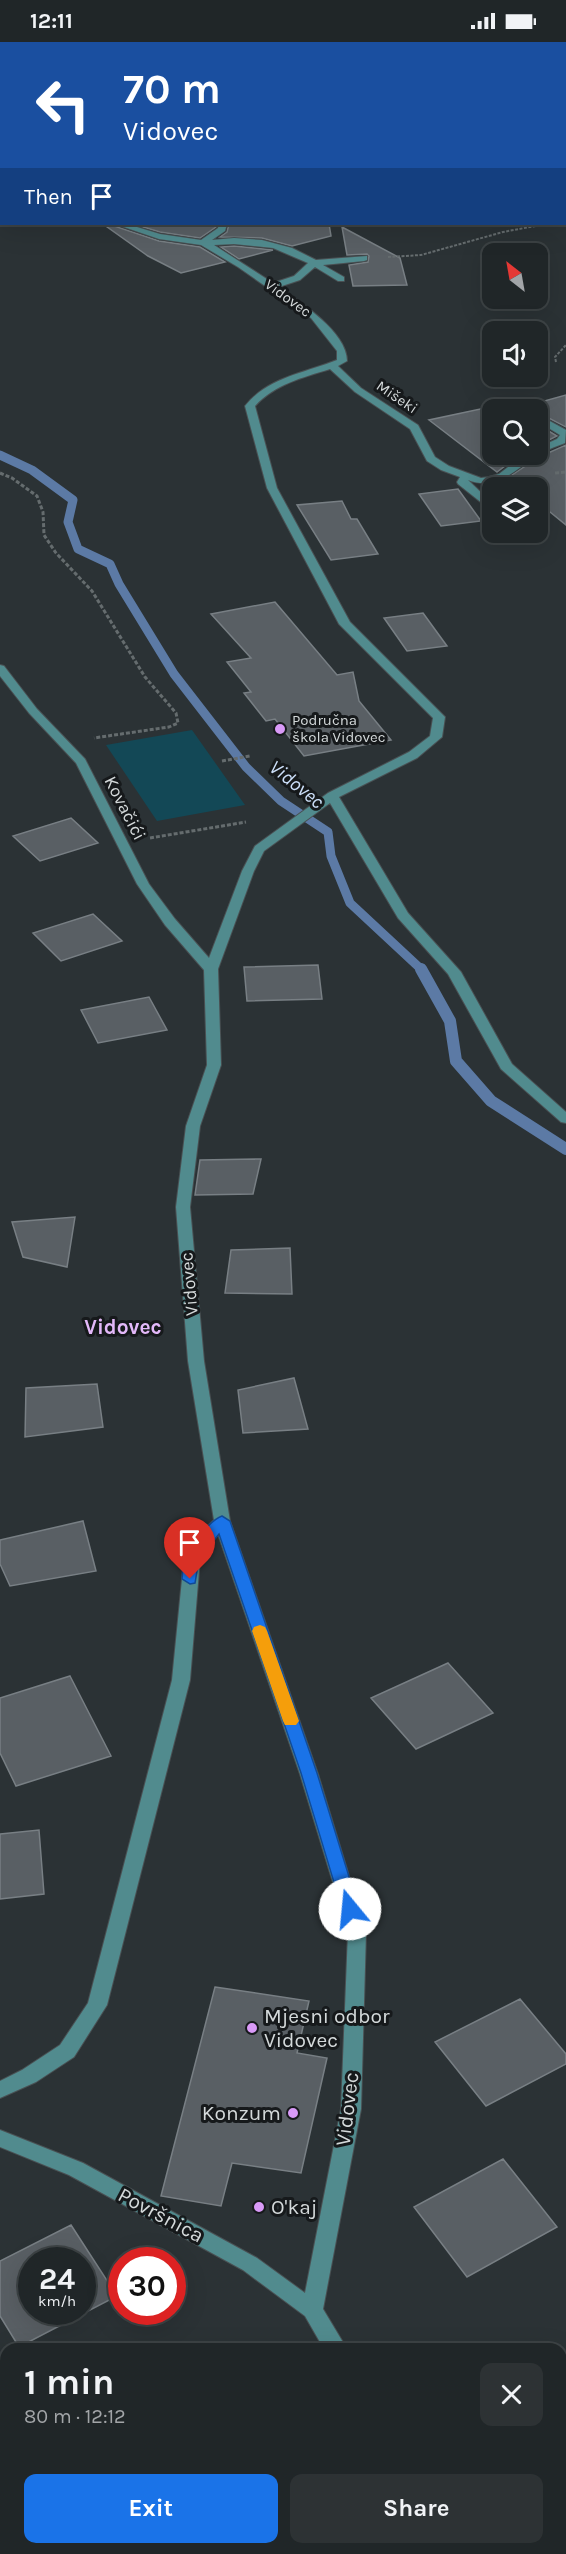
<!DOCTYPE html>
<meta charset="utf-8">
<style>
body{margin:0;font-family:Karla,sans-serif;background:#2d3234;color:#f1f3f6;height:100vh;display:flex;flex-direction:column;font-size:22px;white-space:nowrap}
*{box-sizing:border-box;margin:0}
p{font-size:20px;color:#a2a5a8}
.icon{flex:none;width:33px;height:33px;fill:none;stroke:currentColor;stroke-width:2;stroke-linecap:round;stroke-linejoin:round}
.map{position:relative;flex:1;overflow:hidden}
.details{position:absolute;left:0px;top:2301px;width:567px;height:212px;display:flex;flex-direction:column;background:#202628;border-radius:18px 18px 0 0;box-shadow:0 6px 24px #0002,0 0 0 2px #3d4345}
.details>*{flex:none}
.guide{position:absolute;left:0px;top:0px;width:567px;height:183px;box-shadow:0 6px 24px #0002,0 0 0 2px #3d4345;background:#1a4fa0;color:#fff;overflow:hidden}
.needle{width:39px;rotate:329deg}
.fabs{position:absolute;left:482px;top:201px;display:grid;gap:12px}
.fabs a{display:grid;place-items:center;width:66px;height:66px;border-radius:12px;background:#202628;box-shadow:0 6px 24px #0002,0 0 0 2px #3d4345;font-size:30px}
.speed{position:absolute;left:18px;top:2205px;display:flex;gap:12px;font-size:30px;font-weight:700;text-align:center}
.speed>*{display:grid;place-content:center;width:78px;height:78px;border-radius:50%;background:#202628;box-shadow:0 6px 24px #0002,0 0 0 2px #3d4345;line-height:1}
.speed small{font-size:15px;font-weight:400}
.speed .limit{border:9px solid #d22;background:#fff;color:#111}
.pin{position:absolute;display:grid;place-items:center;width:51px;height:51px;color:#fff;margin:-62px -26px;border-radius:50% 50% 50% 0;rotate:-45deg;box-shadow:0 0 6px #0007}
.pin .icon{rotate:45deg}
.me{position:absolute;width:66px;margin:-33px;rotate:343deg;stroke-linejoin:round;filter:drop-shadow(0 0 4px #0008)}
.turn{display:flex;align-items:center;gap:21px;height:126px;padding:0 24px;font-size:27px}
.turn .icon{width:78px;height:78px;stroke-width:2.5}
.turn b{display:block;font-size:42px;line-height:51px}
.then{display:flex;align-items:center;height:57px;padding:0 24px;background:#0003;gap:12px;font-size:22px}
.round{display:grid;place-items:center;flex:none;width:63px;height:63px;border-radius:12px;background:#2d3234}
.head{display:flex;align-items:center;justify-content:space-between;height:102px;padding:0 24px}
h1{font-size:36px;font-weight:700;line-height:45px}
.button{display:flex;gap:12px;margin-top:auto;padding:12px 24px}
.button a{flex:1;height:69px;border-radius:12px;background:#1a73e8;color:#fff;font-size:24px;font-weight:700;line-height:69px;text-align:center}
.button a+a{background:#2d3234;color:#f1f3f6}
.status{display:flex;justify-content:space-between;align-items:center;height:42px;padding:0 30px;background:#202628;direction:ltr}
.status svg{height:16px;fill:currentColor}
.map>svg:first-child{display:block}
.green{fill:#134856}
.forest{fill:#22697c}
.lines{fill:none;stroke-linecap:round;stroke-linejoin:round}
.stream-far1{stroke:#5c7aa5;stroke-width:9}
.stream{stroke:#5c7aa5;stroke-width:12}
.building{fill:#595f64;stroke:#787f84;stroke-width:1.5;fill-rule:evenodd}
.minor-casing{stroke:#495053;stroke-width:2}
.path-far1{stroke:#656c6e;stroke-width:2;stroke-dasharray:3 1.5;stroke-linecap:butt}
.path{stroke:#656c6e;stroke-width:3;stroke-dasharray:4 2;stroke-linecap:butt}
.minor{fill:#518b8e;fill-rule:evenodd}
.route{fill:#1a73e8;stroke:#114b97;stroke-width:1.5}
.slow{fill:#f59e0b}
.poi-dot{fill:#d99af7;stroke:#16191b;stroke-width:2}
.labels{text-anchor:middle;stroke-width:6;stroke-linejoin:round;paint-order:stroke}
.far-street-label{font-size:15px;fill:#d4d9da;stroke:#16191b}
.far-poi-label{font-size:15px;fill:#d4d9da;stroke:#16191b;text-anchor:start}
.street-label{font-size:18px;fill:#d4d9da;stroke:#16191b}
.water-label{font-size:20px;font-style:italic;fill:#cde0fa;stroke:#16191b}
.quarter-label{font-size:21px;font-weight:bold;fill:#e3b8f9;stroke:#16191b}
.near-poi-label{font-size:21px;fill:#d4d9da;stroke:#16191b;text-anchor:start}
.near-street-label{font-size:21px;fill:#d4d9da;stroke:#16191b}
</style>
<div class="status"><b>12:11</b><svg viewBox="0 0 49 12"><path d="M0 12V9h3v3zM5 12V6h3v6zM10 12V3h3v9zM15 12V0h3v12zM26 1h20v11H26zM47 4h2v5h-2z"/></svg></div>
<div class="map">
<svg width="566" height="2512" viewBox="0 0 566 2512">
<rect width="100%" height="100%" fill="#2b3235"/>
<!-- green -->
<path class="green" d="M192,688L245,763L157,779L106,703Z"/>
<!-- forest -->
<path class="forest" d="M190,0H566V30V2Z"/>
<g class="lines">
<!-- stream-far1 -->
<path class="stream-far1" d="M0,413L32,428L73,458L68,480L78,507L110,522L119,542L174,632L246,725L281,759L328,790L331,814L350,861L422,928"/>
<!-- stream -->
<path class="stream" d="M421,927L450,979L456,1019L491,1059L566,1107"/>
</g>
<!-- building -->
<path class="building" d="M103,182H113L114,184L159,199L200,205L225,220L181,231L148,214Z
M133,182H217L216,185L200,196L160,190Z
M229,182H329L331,194L292,204L262,196L220,195L227,190Z
M342,185L400,216L407,243L353,244L349,223L368,220L369,214L367,212L347,213Z
M234,204L272,208H273L239,217L221,205Z
M566,353V385L537,370V368H512Z
M485,366L492,371V412H521L497,430L429,378Z
M537,382L557,394L537,404Z
M566,403V483L550,470L546,471L537,466V446H503L498,442L511,441L506,437L539,415Z
M458,447L481,479L441,484L419,452Z
M342,459L351,477H357L378,512L331,518L297,463Z
M275,560L337,633L353,630L359,659L391,698L304,714L275,677L266,679L244,651L251,650L227,620L251,616L211,572Z
M423,571L447,604L407,609L384,576Z
M71,776L98,801L40,819L13,794Z
M93,872L122,899L61,919L33,891Z
M318,923L322,957L247,959L244,925Z
M149,955L167,988L98,1001L81,968Z
M261,1117L253,1152L195,1153L200,1118Z
M75,1175L67,1225L23,1215L12,1180Z
M290,1206L292,1252L225,1251L231,1208Z
M294,1336L308,1387L243,1391L238,1348Z
M97,1342L103,1385L25,1395L26,1346Z
M83,1479L96,1529L10,1544L0,1522V1498Z
M448,1621L493,1671L416,1707L371,1656Z
M70,1634L111,1714L16,1744L0,1711V1656Z
M39,1788L44,1852L0,1857V1792Z
M215,1945L309,1959L297,2011L327,2016L301,2131L232,2121L221,2164L161,2154Z
M520,1957L566,2012V2022L486,2064L435,2000Z
M503,2117L557,2185L467,2235L414,2165Z
M71,2183L117,2254L19,2305L0,2274V2219ZM32,2218H82V2270H32Z"/>
<g class="lines">
<!-- minor casing -->
<g class="minor-casing">
<path id="minor" d="M0,82H2V87H0Z
M115,182H127L160,192L201,198L218,186L219,182H227L225,189L212,198L234,196L262,198L292,206L316,218L367,214V218L364,219L323,223L344,235V239H338L315,225L300,238L279,245C301,261 347,290 347,319L338,324L361,346L418,383L435,415L449,424L481,436L489,435L499,432L525,412H537V406L557,397L560,393L537,379V372L566,388L565,401C555,405 543,409 535,415C513,429 497,449 468,438L492,461V469L458,442L457,440L460,435L441,428L427,419L410,387L355,350L330,327C302,336 275,342 255,364L277,446L350,580L445,675L442,695L417,716L339,755L408,871L461,930L512,1022L566,1070V1081L561,1080L501,1027L448,932L398,876L330,761L264,809L254,829L218,927L221,1023L200,1084L190,1165L204,1319L230,1479L318,1732L366,1890L361,2067L323,2267L347,2307H324L305,2274L243,2228L69,2133L0,2105V2088L83,2121L257,2216L305,2251L341,2067L348,1890L300,1732L218,1492L200,1517L190,1638L107,1963L74,2015L36,2040L0,2056V2039L22,2028L60,2003L88,1961L172,1638L184,1517L198,1493L214,1478L188,1319L176,1165L186,1084L207,1023L204,928L165,883L137,842L76,721L29,671L0,634V623L4,624L37,667L85,717L149,842L175,877L209,916L242,829L255,804L328,751L409,710L430,694L433,676L339,582L267,446L245,364C268,335 305,331 337,318V309L311,276L238,225L201,203L159,197ZM234,202L273,206L308,221L294,234L273,241L214,203Z
M460,2506H485L487,2512H462Z"/>
</g>
<!-- path-far1 -->
<path class="path-far1" d="M388,215L421,213L503,190L546,182
M556,320L555,315L566,303"/>
<!-- path -->
<path class="path" d="M0,431L12,436L37,454L43,470L44,493L56,511L92,549L145,635L176,671L178,681L169,685L94,696
M555,431L566,430
M222,719L250,714
M150,796L246,780"/>
<!-- minor -->
<use href="#minor" class="minor"/>
</g>
<!-- route -->
<path class="route" d="M222,1474L230,1479L317,1731L359,1867L356,1872L350,1874L344,1872L342,1867L301,1731L219,1492L199,1517L195,1541L190,1542L182,1537C183,1531 182,1523 184,1517C188,1506 210,1478 222,1474Z"/>
<!-- slow -->
<path class="slow" d="M260,1583L265,1585L267,1589L299,1679L296,1683H285L283,1679L252,1589L254,1585Z"/>
<!-- markers -->
<g class="poi-dot">
<circle cx="280" cy="687" r="6"/>
<circle cx="252" cy="1986" r="6"/>
<circle cx="293" cy="2071" r="6"/>
<circle cx="259" cy="2165" r="6"/>
</g>
<g class="labels">
<!-- far-street labels -->
<g class="far-street-label">
<text transform="translate(288 256) rotate(36)" y="5">Vidovec</text>
<text transform="translate(397 355) rotate(34)" y="5">Mišeki</text>
</g>
<!-- far-poi labels -->
<g class="far-poi-label">
<text x="292" y="683">Područna<tspan x="292" dy="17">škola Vidovec</tspan></text>
</g>
<!-- street labels -->
<g class="street-label">
<text transform="translate(125 766) rotate(63)" y="6">Kovačići</text>
<text transform="translate(189 1242) rotate(-95)" y="6">Vidovec</text>
</g>
<!-- water labels -->
<g class="water-label">
<text transform="translate(297 742) rotate(39)" y="7">Vidovec</text>
</g>
<!-- quarter labels -->
<g class="quarter-label">
<text x="123" y="1292">Vidovec</text>
</g>
<!-- near-poi labels -->
<g class="near-poi-label">
<text x="264" y="1981">Mjesni odbor<tspan x="264" dy="24">Vidovec</tspan></text>
<text x="281" y="2078" text-anchor="end">Konzum</text>
<text x="271" y="2172">O'kaj</text>
</g>
<!-- near-street labels -->
<g class="near-street-label">
<text transform="translate(347 2067) rotate(-83)" y="7">Vidovec</text>
<text transform="translate(161 2173) rotate(28)" y="7">Površnica</text>
</g>
</g>
</svg>
<div class="fabs">
<a><svg class="needle" viewBox="-14 -14 28 28"><path d="M0-13l5 13h-10z" fill="#e53935"/><path d="M0 13l5-13h-10z" fill="#a2a5a8"/></svg></a>
<a><svg class="icon" aria-label="sound" viewBox="0 0 24 24"><path d="M4 9h4l5-4v14l-5-4H4zM17 9q2 3 0 6"/></svg></a>
<a><svg class="icon" aria-label="search" viewBox="0 0 24 24"><circle cx="10" cy="10" r="6"/><path d="M15 15l6 6"/></svg></a>
<a><svg class="icon" aria-label="layers" viewBox="0 0 24 24"><path d="M12 4l9 5-9 5-9-5zM3 14l9 5 9-5"/></svg></a>
</div>
<div class="speed"><div>24<small>km/h</small></div><div class="limit">30</div></div>
<div class="pin" style="left:190px;top:1537px;background:#d93025"><svg class="icon" aria-label="arrive" viewBox="0 0 24 24"><path d="M6 21V4h12l-3 4 3 4H6"/></svg></div>
<svg class="me" style="left:350px;top:1867px" viewBox="-20 -20 40 40"><circle r="19" fill="#fff"/><path d="M0-13L10 11 0 6-10 11z" fill="#1a73e8"/></svg>
<div class="guide">
<div class="turn"><svg class="icon" aria-label="left" viewBox="0 0 24 24"><path d="M17 20v-9H6M10 6l-5 5 5 5"/></svg><div><b>70 m</b>Vidovec</div></div>
<div class="then">Then<svg class="icon" aria-label="arrive" viewBox="0 0 24 24"><path d="M6 21V4h12l-3 4 3 4H6"/></svg></div>
</div>
<section class="details">
<div class="head"><div><h1>1 min</h1><p>80 m · 12:12</p></div><a class="round"><svg class="icon" aria-label="close" viewBox="0 0 24 24"><path d="M6 6l12 12M18 6L6 18"/></svg></a></div>
<div class="button"><a>Exit</a><a>Share</a></div>
</section>
</div>
